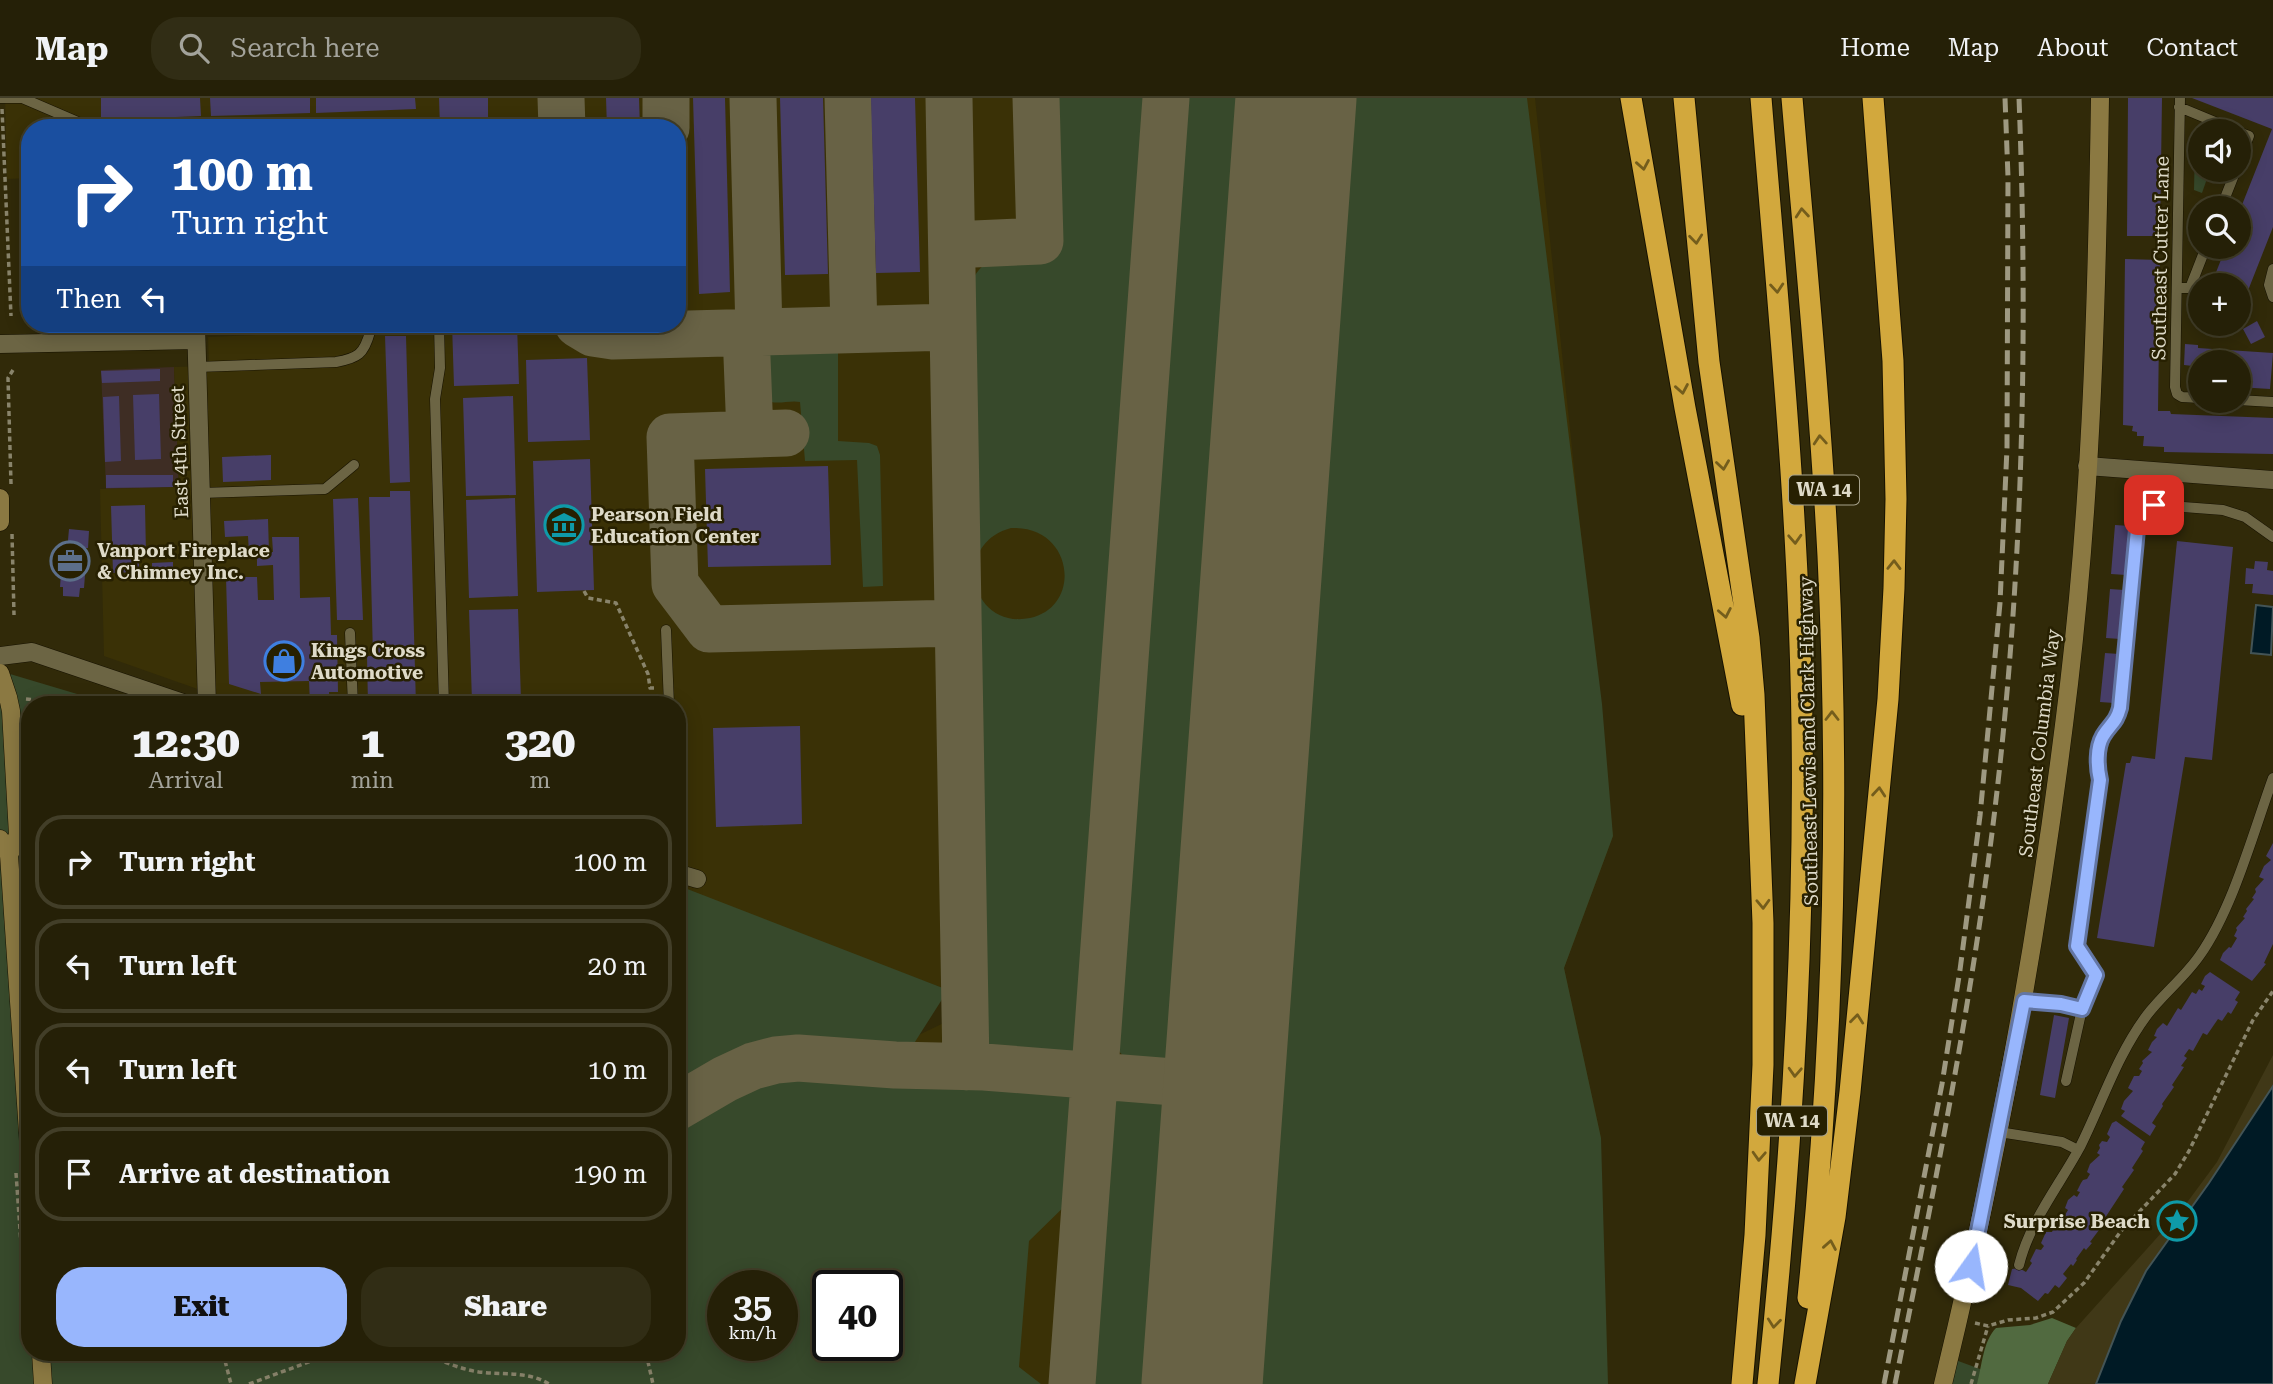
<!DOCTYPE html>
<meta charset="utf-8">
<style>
body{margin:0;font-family:"Roboto Serif",serif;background:#312d15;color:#f1f3f6;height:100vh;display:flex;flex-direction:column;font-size:26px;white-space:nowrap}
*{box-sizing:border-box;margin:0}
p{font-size:23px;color:#a3a39b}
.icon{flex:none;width:38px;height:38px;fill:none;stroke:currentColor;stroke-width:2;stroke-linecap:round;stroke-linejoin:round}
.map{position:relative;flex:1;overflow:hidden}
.side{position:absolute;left:21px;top:598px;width:665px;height:665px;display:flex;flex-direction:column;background:#252007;border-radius:28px;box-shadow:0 4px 18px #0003,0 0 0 2px #423e28}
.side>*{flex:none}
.guide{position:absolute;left:21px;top:21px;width:665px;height:214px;border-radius:28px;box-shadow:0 4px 18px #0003,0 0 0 2px #423e28;background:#1a4fa0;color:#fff;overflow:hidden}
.controls{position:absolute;left:2188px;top:21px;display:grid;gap:14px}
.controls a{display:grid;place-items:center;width:63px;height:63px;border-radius:50%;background:#252007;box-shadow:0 4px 18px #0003,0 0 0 2px #423e28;font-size:35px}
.speed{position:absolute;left:707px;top:1172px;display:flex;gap:14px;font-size:35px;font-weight:700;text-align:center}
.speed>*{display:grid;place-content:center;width:91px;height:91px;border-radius:50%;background:#252007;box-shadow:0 4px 18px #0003,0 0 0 2px #423e28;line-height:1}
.speed small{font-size:18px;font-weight:400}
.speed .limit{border:4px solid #111;border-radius:10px;background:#fff;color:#111}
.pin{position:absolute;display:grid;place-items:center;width:60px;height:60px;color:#fff;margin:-30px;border-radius:14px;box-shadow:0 4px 10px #0006}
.me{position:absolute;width:77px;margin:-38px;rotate:13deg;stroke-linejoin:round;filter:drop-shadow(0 0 5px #0008)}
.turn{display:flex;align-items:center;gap:24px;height:147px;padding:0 35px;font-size:32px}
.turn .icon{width:91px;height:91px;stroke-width:2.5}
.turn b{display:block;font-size:49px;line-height:60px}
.then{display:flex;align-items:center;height:66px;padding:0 35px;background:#0003;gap:14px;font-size:26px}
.eta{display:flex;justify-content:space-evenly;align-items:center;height:119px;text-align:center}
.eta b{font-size:42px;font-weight:800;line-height:49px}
.cta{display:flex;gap:14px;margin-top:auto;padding:14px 35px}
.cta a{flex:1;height:80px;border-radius:28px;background:#98b6fd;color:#111;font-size:28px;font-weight:800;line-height:80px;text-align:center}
.cta a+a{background:#312d15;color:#f1f3f6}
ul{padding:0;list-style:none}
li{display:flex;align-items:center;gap:21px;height:94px;margin:0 14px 10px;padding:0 21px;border:4px solid #423e28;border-radius:28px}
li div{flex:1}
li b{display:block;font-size:26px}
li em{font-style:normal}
header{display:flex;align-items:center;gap:42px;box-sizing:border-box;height:98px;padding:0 35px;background:#252007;border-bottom:2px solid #423e28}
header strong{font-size:33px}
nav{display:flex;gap:38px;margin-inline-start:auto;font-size:24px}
.search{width:490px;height:63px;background:#312d15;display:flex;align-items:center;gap:18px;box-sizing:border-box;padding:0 24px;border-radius:28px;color:#a3a39b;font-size:26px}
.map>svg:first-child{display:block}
.commercial{fill:#3e2d24}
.built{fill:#3a3106}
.green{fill:#37492b;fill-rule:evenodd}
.forest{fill:#516a40}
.sand{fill:#403817}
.water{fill:#001a25;stroke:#435456;stroke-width:2}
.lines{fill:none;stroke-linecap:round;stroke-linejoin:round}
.taxiway{stroke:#686245;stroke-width:47}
.runway{stroke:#686245;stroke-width:121}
.building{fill:#473e68}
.lane-casing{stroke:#171200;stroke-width:11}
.street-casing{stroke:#171200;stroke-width:19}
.secondary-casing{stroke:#171200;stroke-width:19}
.highway-casing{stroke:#171200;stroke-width:23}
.path{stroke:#89846b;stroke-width:3.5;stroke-dasharray:5 3.5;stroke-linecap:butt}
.lane{stroke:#6c6544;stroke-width:10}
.street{stroke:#6c6544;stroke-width:18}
.secondary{stroke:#8b7942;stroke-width:18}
.highway{stroke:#d2a83d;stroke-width:21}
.rail{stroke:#9e9981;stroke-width:5;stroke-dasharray:14 7;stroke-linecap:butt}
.oneway{stroke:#745d1c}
.route-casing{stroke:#6376a4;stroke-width:18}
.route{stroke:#98b6fd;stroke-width:12}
.labels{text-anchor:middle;stroke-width:5;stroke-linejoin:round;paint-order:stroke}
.shield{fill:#272001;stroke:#a7a28c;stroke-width:2}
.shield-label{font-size:18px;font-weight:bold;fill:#dedac8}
.street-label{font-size:19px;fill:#dedac8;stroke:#272001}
.poi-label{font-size:19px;font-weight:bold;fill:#dedac8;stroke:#272001;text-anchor:start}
</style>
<header>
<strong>Map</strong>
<div class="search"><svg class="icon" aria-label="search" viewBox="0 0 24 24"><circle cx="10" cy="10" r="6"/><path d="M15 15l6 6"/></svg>Search here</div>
<nav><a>Home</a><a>Map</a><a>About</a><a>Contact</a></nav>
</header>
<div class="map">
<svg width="2273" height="1286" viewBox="0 0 2273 1286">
<rect width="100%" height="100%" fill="#312a09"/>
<!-- commercial -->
<path class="commercial" d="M174,269L179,389L106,391L101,272Z"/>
<!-- built -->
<path class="built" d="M5,0H1535L1613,738L1564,870L1601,1040L1337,1286H996L895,997L877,957L950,922L948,892L677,791V607H243L104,558L100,391L179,389L174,269L209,268L208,239L346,233V226H677V30H30V80L7,81Z"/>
<!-- green -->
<path class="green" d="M1051,0H1153L1084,946L1077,959L1063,964L994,959L980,952L976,937L975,918L966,209C973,148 1008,160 1055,158ZM1011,430C1074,427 1083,509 1030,520C970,532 951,446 1011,430Z
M1179,0H1272L1203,940C1194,950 1185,960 1172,965C1154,973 1128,969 1117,950C1112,943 1111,932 1111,923Z
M1322,0H1527L1602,606L1613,738L1564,870L1601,1040L1608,1286H1226Z
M2195,45H2200V72H2210L2202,95L2194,92Z
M838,251V343L869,345L877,348L880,357L883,488L863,489L857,362L805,363L800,304C791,302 781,306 771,304C757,301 755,275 759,263C761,257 767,255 772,252Z
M0,573L114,607H30V1255H677V787L948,892L892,980L1077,996L1080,1008L1073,1100L1029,1143L1019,1269L1041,1286H0ZM723,1188H782V1248H723ZM828,1188H887V1248H828Z
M1143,992C1167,995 1184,1018 1196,1038L1178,1286H1084L1105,1019C1113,1002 1124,994 1143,992Z
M1950,1260L2021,1286H1943Z"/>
<!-- forest -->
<path class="forest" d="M2052,1220L2076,1230L2067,1243L2048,1286H1977C1982,1268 1983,1243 1996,1230L2030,1227Z"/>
<!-- sand -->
<path class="sand" d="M2273,957V988L2209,1085L2146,1173L2121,1223L2096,1286H2048L2067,1243L2076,1230L2180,1114L2217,1064Z"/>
<!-- water -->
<path class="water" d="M2256,507L2273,509L2271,557L2251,555Z
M2273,988V1286H2096L2121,1223L2146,1173L2209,1085Z"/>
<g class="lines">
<!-- taxiway -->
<path class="taxiway" d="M561,0L562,30
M666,0V30
M753,0L759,234
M848,0L854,231
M952,147L1040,143L1036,0
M578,226L593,235L613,238L953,229L949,0
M953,229L966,969
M746,234L750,336
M786,335L670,339L675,486L709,531L958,525
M677,1009L725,981L753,968L776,962L798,960L895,967L984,969L1224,988
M1072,1286L1166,0"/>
<!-- runway -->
<path class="runway" d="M1202,1286L1296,0"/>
</g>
<!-- building -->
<path class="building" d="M101,0H200L201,18L101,22Z
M210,0H310V15L211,18Z
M316,0H415L416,11L316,15Z
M439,0H488V30H440Z
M606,0H639L640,30H607Z
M693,0H725L730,194L699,196Z
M780,0H823L828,176L785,177Z
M871,0H915L920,174L876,175Z
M2128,0H2162L2160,138H2127Z
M2192,0H2273V129L2238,218V187H2211L2226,149H2238V117L2272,31Z
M2125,161L2160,162L2158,313H2170L2171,316L2273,320V356L2164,354V349L2143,348L2144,338H2137V334L2132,333L2133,328L2123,327Z
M2257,223L2265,239L2251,246L2243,231Z
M389,226H413V234L390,235Z
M452,226H517L519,286L454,288Z
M385,238H406L410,384L390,385Z
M2185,246L2198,247V250L2273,255L2270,291L2238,289V264H2200V286H2192L2193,268L2184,267Z
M587,260L590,342L528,344L526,262Z
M160,271V283L102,285L101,273Z
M159,296L161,361L135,362L133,297Z
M119,298L121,363L105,364L103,299Z
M513,298L516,397L466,398L463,300Z
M271,357V382L223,384L222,359Z
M590,361L594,492L537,494L533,363Z
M828,368L831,467L708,469L705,371Z
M106,377H173V389L106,390Z
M390,393H410L416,607H368L367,558H373L369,399H390Z
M358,400L363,522H337L333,401Z
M515,400L518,498L469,500L466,402Z
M145,407L146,456H139V474L113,475L111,408Z
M268,421L269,454H273L272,439H299L300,500L330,499L331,537H337L338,594H329L330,607H310L309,583L260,584L261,596L229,586L226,479H257L258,502H274L273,467L257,468V454L249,455L248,438L225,439L224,423Z
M2115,427L2130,428L2126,477L2111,476Z
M69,431L89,433L88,450H84L81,477H85L84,490H80L79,499L63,498V489H60L61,475H65Z
M2177,443L2233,449L2212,662L2185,659L2154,849L2097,840L2126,665H2130L2132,658L2155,661Z
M2255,463L2268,464L2267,472L2273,473V497L2252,495L2253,486H2245L2246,470L2254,471Z
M173,464V473H152V465Z
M2110,491L2124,492L2120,541L2106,540Z
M518,511L521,602L472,604L469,512Z
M2105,555L2119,556L2114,605L2100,604Z
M800,628L802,726L716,729L713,630Z
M2273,745V846L2264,865L2266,866L2252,883L2220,862L2223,855L2229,849L2231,850L2237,840L2234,838L2237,832L2236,830L2245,820L2243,819L2247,813L2246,811L2254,801L2252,800L2256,794L2255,791L2264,781L2259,779L2264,768L2271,762L2266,758Z
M2210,874L2240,894L2235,902L2238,904L2231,916L2228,914L2222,923L2218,921L2207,937L2203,935L2193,953L2189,951L2184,958L2187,960L2181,968L2184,969L2172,987L2174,989L2162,1006L2163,1008L2152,1025L2156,1028L2150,1038L2121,1018L2125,1013L2121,1011L2124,1003L2133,993L2128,990L2134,978H2139L2142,973L2139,971L2143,965L2142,963L2152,954L2148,952L2152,944L2157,939L2154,938L2157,931L2163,925L2167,928L2178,910L2181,912L2192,894L2196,896L2199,891L2202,893L2205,888L2201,886L2205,878Z
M2054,917L2069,920L2055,1000L2040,997Z
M2116,1023L2145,1044L2141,1051L2143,1053L2132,1070L2134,1072L2122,1089L2124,1091L2101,1126L2102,1128L2090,1144L2092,1145L2086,1152L2084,1150L2076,1161L2077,1162L2073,1168L2071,1166L2063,1176L2067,1180L2059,1190L2055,1187L2048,1196L2045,1195L2038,1203L2021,1190L2008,1187L2012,1171L2019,1170L2026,1174L2032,1165L2030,1163L2036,1151L2041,1152L2044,1148L2041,1145L2046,1134H2052L2059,1116L2065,1117L2068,1112L2065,1110L2068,1102L2074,1097L2077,1099L2080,1094L2077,1093L2081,1085L2083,1082L2087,1081L2090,1076L2087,1074L2090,1066L2100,1057L2097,1055L2100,1050L2099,1047L2102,1043L2107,1044L2110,1039L2107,1036L2112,1025Z"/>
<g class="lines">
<!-- lane casing -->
<g class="lane-casing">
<path id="lane" d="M0,0H22L92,30
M2180,0L2175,289L2177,296L2182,299L2200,300
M2179,9L2237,33
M2238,34L2249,38L2238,66
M2221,110L2236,72
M2273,171L2269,187L2273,199
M2178,190H2190L2206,149
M439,226L440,270L435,301L444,607
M197,269L336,264C358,260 364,256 370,234
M2238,302L2273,304
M201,395L325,391L354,367
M666,532L669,607
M350,535L353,607
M2024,903L2061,906L2082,911L2096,877L2077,848L2078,837L2100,682C2097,669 2096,650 2103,638C2111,625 2116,625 2120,610L2139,418L2147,410L2157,407L2223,412L2245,419L2273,439
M2066,983L2082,911
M1999,1034L2062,1044L2078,1052
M2019,1167C2030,1123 2059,1088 2080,1049C2102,1005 2117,957 2147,917C2163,896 2185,879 2200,857C2233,810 2253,735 2273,680"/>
</g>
<!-- street casing -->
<g class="street-casing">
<path id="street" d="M196,226L207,607
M0,246L196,242
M2087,368L2273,382
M0,558L32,554L189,607
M677,775L697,781"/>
</g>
<!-- secondary casing -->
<g class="secondary-casing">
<path id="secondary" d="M0,400V424
M0,575L8,599L11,613L18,737L9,757
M0,741L9,757L30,1064
M41,1255L43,1286
M1943,1286C1999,1055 2041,822 2069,586C2092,392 2097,195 2100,0"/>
</g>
<!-- highway casing -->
<g class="highway-casing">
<path id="highway" d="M1631,0L1685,310L1742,607
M1684,0L1709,264L1749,540L1754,597L1763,825V967L1755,1137L1742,1286
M1761,0C1778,209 1799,417 1802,627C1805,847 1791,1067 1768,1286
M1792,0C1805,153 1820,305 1828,458C1840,706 1833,954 1808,1200
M1805,1286L1835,1119L1850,994L1888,601L1894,490L1896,401L1893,263L1873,0"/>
</g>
<!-- path -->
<path class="path" d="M2,11L11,218
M11,386L8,280L13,272
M12,436L14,517
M584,493L588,500L616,505L648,576L650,590H656
M26,601L81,607
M16,1075L28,1245
M18,1103H30
M1975,1225L1988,1228L2008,1222L2036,1220L2053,1214L2084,1185L2121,1133L2175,1076L2189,1053L2253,922L2273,893
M223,1255L231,1286
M421,1255C440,1262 459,1271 479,1274C504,1277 528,1273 549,1286
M646,1255L653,1286
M249,1286L333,1255
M1971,1286L1988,1228"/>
<!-- lane -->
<use href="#lane" class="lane"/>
<!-- street -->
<use href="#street" class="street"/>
<!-- secondary -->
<use href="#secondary" class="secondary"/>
<!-- highway -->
<use href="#highway" class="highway"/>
<!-- rail -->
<path class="rail" d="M1884,1286L1942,986L1960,872L1980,718L2000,505L2007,350L2008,79L2005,0
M1895,1286C1929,1116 1964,945 1987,773C2022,517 2029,258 2019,0"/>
</g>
<!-- one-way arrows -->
<defs><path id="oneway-chevron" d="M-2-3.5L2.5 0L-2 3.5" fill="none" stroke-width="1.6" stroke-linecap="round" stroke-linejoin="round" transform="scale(1.75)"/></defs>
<g class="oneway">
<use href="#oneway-chevron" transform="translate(1643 67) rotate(80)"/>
<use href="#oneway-chevron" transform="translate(1802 115) rotate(-95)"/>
<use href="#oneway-chevron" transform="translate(1696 141) rotate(84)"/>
<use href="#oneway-chevron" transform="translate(1777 190) rotate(85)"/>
<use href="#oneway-chevron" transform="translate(1682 291) rotate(80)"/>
<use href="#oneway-chevron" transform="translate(1820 342) rotate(-94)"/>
<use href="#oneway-chevron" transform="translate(1723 367) rotate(82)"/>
<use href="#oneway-chevron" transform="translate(1795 441) rotate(87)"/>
<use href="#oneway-chevron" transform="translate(1894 467) rotate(-89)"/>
<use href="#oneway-chevron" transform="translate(1725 515) rotate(79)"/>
<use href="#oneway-chevron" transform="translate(1832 618) rotate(-90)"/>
<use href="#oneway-chevron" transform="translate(1879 694) rotate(-85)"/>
<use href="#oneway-chevron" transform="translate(1763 806) rotate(88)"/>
<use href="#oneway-chevron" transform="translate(1857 921) rotate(-84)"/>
<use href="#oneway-chevron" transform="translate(1795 974) rotate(93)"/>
<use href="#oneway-chevron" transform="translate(1759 1058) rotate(93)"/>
<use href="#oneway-chevron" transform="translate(1830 1147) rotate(-80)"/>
<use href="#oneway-chevron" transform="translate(1774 1225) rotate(96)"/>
</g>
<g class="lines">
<!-- route casing -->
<g class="route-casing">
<path id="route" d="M1971,1168L2024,903L2061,906L2082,911L2096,877L2077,848L2100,682C2097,669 2096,650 2103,638C2111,625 2116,625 2120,610L2138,421L2144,412L2154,407"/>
</g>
<!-- route -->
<use href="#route" class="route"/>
</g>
<!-- icons -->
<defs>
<g id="museum-ring" transform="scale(2.0125)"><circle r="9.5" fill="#272001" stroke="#0f9aa8" stroke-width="1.5"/><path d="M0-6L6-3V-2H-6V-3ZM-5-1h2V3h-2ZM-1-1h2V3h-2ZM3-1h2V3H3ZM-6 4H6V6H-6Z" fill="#0f9aa8"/></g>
<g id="office-ring" transform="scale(2.0125)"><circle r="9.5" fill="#272001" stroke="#5c6f8a" stroke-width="1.5"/><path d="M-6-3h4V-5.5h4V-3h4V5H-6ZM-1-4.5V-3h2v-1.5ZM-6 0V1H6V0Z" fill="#5c6f8a"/></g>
<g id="shop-ring" transform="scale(2.0125)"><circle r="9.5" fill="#272001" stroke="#3f7fe0" stroke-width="1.5"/><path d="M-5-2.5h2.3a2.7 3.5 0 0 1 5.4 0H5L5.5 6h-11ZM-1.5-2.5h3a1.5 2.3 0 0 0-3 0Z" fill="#3f7fe0"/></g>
<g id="sight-ring" transform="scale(2.0125)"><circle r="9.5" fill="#272001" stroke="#0f9aa8" stroke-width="1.5"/><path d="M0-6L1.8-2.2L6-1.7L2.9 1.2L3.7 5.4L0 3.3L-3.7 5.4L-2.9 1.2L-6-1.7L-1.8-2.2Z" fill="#0f9aa8"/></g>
</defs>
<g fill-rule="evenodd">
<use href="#museum-ring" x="564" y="427"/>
<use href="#office-ring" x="70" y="463"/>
<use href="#shop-ring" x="284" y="563"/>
<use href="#sight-ring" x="2177" y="1123"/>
</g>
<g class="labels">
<!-- shield labels -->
<g class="shield">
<rect x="1789" y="377.5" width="70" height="29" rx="5"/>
<rect x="1757" y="1008.5" width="70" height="29" rx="5"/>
</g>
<g class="shield-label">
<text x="1824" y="398">WA 14</text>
<text x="1792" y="1029">WA 14</text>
</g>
<!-- street labels -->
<g class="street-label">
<text transform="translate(2160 160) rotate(-89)" y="7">Southeast Cutter Lane</text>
<text transform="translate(179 354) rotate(-92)" y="7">East 4th Street</text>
<text transform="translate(1808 643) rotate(-91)" y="7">Southeast Lewis and Clark Highway</text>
<text transform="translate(2039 645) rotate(-83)" y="7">Southeast Columbia Way</text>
</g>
<!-- poi labels -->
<g class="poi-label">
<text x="591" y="423">Pearson Field<tspan x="591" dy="22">Education Center</tspan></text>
<text x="97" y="459">Vanport Fireplace<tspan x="97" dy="22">&amp; Chimney Inc.</tspan></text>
<text x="311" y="559">Kings Cross<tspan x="311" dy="22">Automotive</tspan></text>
<text x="2150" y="1130" text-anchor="end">Surprise Beach</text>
</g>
</g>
</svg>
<div class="controls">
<a><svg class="icon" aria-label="sound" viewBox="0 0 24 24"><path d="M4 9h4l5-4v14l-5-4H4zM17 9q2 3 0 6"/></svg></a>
<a><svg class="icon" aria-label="search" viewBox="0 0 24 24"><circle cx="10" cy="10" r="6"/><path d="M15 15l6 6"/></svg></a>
<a>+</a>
<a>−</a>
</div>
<div class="speed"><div>35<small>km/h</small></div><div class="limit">40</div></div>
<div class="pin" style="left:2154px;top:407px;background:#d93025"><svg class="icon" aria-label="arrive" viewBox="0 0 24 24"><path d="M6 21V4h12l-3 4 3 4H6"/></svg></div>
<svg class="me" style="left:1971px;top:1168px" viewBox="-20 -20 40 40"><circle r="19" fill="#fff"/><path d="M0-13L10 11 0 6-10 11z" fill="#98b6fd"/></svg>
<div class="guide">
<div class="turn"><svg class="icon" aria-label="right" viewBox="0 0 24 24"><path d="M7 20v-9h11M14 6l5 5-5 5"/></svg><div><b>100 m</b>Turn right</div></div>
<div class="then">Then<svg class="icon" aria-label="left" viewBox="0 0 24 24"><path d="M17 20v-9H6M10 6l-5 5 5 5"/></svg></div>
</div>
<section class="side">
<div class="eta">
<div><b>12:30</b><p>Arrival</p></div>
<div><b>1</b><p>min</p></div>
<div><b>320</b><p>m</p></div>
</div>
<ul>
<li><svg class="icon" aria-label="right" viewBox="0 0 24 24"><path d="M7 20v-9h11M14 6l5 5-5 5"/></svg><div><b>Turn right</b></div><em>100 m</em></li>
<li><svg class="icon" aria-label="left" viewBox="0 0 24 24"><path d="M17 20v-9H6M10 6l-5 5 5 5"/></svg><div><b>Turn left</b></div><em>20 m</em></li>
<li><svg class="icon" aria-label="left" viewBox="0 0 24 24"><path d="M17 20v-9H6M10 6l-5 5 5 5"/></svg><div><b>Turn left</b></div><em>10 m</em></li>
<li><svg class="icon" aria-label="arrive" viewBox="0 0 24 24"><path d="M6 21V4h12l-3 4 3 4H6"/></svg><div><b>Arrive at destination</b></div><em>190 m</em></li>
</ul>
<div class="cta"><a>Exit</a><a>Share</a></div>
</section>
</div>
